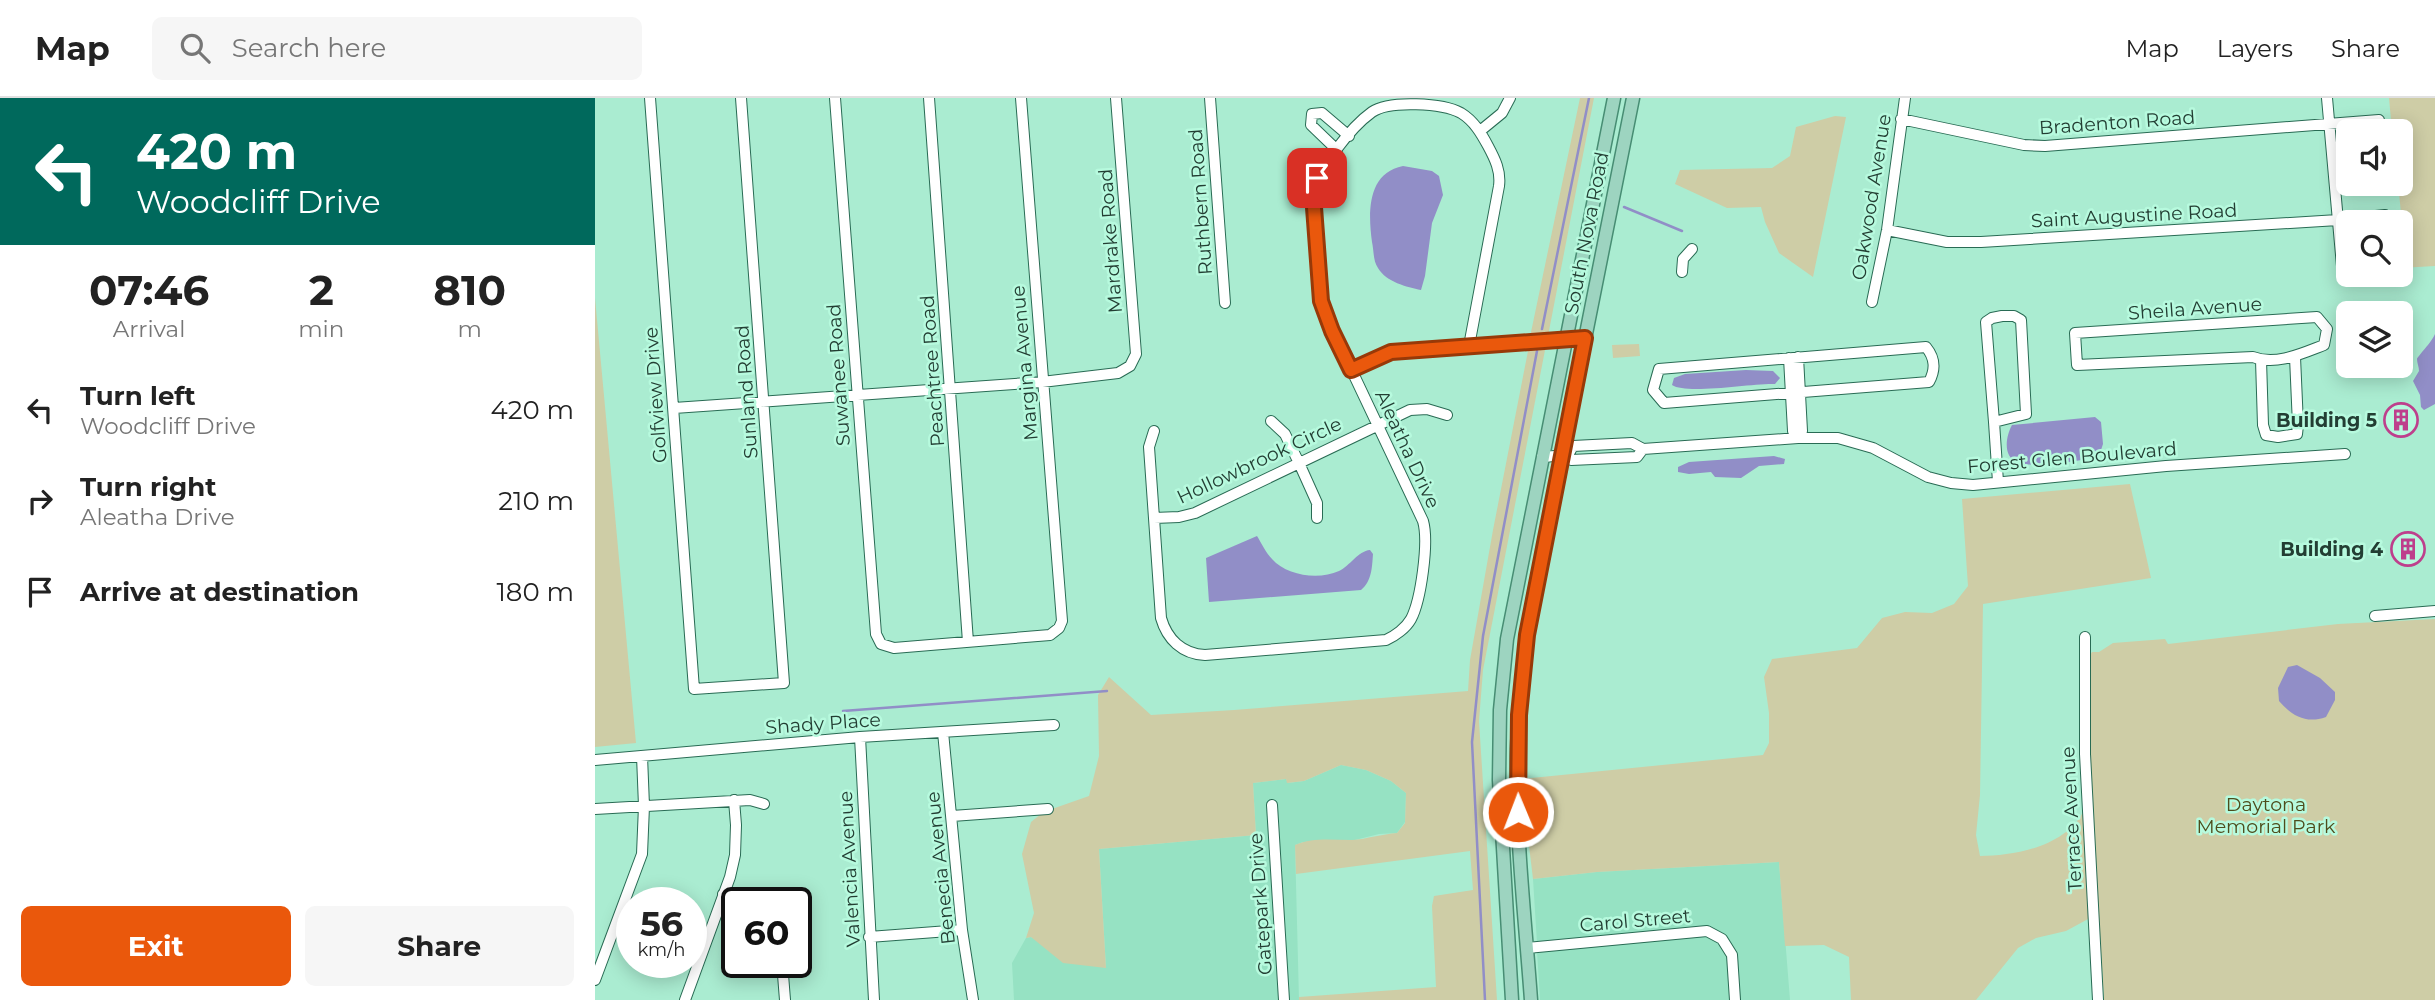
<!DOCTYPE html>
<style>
body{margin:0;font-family:Montserrat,sans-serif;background:#f6f6f6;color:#222;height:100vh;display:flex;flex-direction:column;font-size:26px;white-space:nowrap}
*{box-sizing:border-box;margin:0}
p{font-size:23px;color:#767676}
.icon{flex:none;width:38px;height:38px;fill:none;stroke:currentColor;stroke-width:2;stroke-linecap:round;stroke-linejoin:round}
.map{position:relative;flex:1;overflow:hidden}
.details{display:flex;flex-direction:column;background:#fff;width:595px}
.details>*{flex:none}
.hud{background:#00695c;color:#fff;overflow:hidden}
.tools{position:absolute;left:1741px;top:21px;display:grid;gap:14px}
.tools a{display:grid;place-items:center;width:77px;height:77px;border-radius:10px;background:#fff;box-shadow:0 4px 18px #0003;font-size:35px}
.speed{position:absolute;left:21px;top:789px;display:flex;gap:14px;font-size:35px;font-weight:700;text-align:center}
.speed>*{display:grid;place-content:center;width:91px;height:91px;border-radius:50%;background:#fff;box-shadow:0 4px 18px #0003;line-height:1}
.speed small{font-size:18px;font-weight:400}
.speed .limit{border:4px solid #111;border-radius:10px;background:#fff;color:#111}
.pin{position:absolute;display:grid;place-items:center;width:60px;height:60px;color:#fff;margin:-30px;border-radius:14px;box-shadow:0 4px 10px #0006}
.me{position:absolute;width:77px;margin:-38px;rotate:359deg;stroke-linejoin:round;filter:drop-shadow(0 0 5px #0008)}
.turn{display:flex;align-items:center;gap:24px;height:147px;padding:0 21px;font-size:32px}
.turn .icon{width:91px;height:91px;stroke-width:2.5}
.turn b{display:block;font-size:49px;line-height:60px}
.eta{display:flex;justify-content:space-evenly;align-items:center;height:119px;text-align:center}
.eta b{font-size:42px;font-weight:700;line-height:49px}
.cta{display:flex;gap:14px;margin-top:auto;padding:14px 21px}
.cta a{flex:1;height:80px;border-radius:10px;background:#ea580c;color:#fff;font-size:28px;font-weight:700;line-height:80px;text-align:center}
.cta a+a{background:#f6f6f6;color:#222}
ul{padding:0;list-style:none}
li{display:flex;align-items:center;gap:21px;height:91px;padding:0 21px}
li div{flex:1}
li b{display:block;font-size:26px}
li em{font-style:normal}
header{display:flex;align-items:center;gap:42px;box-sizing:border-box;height:98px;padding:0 35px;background:#fff;border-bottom:2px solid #e0e0e0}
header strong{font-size:33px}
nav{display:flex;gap:38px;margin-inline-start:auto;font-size:24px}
.search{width:490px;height:63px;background:#f6f6f6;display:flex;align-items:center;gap:18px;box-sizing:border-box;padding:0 24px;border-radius:10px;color:#767676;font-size:26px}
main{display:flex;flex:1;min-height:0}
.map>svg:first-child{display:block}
.built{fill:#96e2c3}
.green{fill:#cecda6}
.water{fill:#918ec7}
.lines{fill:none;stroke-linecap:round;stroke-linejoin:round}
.stream{stroke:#918ec7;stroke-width:2.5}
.minor-casing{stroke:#296b54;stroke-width:12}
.major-casing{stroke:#478d73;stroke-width:15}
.minor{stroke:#fff;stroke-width:10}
.major{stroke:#9dd4c0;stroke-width:12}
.route-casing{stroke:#983908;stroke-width:18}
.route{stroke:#ea580c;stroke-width:12}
.labels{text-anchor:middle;stroke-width:5;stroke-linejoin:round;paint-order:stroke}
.street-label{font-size:19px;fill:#233e33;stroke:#b7fade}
.poi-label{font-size:19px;font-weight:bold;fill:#233e33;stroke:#b7fade;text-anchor:end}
.park-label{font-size:19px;fill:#4e4c1c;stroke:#b7fade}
</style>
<header>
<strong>Map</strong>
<div class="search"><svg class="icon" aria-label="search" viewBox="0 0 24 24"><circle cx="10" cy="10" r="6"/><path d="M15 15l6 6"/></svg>Search here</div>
<nav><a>Map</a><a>Layers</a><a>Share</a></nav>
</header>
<main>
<section class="details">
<div class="hud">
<div class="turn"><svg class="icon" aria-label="left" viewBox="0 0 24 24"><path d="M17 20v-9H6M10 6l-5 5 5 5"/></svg><div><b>420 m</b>Woodcliff Drive</div></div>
</div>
<div class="eta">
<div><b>07:46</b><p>Arrival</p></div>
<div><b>2</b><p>min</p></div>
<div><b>810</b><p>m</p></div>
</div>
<ul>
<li><svg class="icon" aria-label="left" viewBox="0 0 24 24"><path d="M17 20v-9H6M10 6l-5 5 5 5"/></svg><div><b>Turn left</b><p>Woodcliff Drive</p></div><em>420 m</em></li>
<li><svg class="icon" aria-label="right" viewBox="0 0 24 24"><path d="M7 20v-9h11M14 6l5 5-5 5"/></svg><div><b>Turn right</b><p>Aleatha Drive</p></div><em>210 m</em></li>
<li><svg class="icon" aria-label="arrive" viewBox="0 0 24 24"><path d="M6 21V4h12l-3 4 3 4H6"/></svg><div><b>Arrive at destination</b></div><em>180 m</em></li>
</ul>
<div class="cta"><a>Exit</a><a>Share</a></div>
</section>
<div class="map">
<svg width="1840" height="902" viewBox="0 0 1840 902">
<rect width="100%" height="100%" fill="#aaecd1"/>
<!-- built -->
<path class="built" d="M746,667L771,672L796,683L811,695L810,724L802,735L784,736L760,742L708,744L700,747L704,902H693L680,702L673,703L685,902H419L417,865L431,840L436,839L450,848L511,870L504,751L661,737L658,685L691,681L693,685L709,683Z
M1184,764L1195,902H1144L1141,856L1130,838L1113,829L942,845L938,781L1002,774Z
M1111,838L1125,844L1134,858L1136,902H945L942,853Z"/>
<!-- green -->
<path class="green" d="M985,0H999L953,238L935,239Z
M1794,0H1840V168L1806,170V153H1810L1803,86H1806V33H1797Z
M1240,18L1251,19L1218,179L1184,155L1170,124L1166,109L1132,110L1080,86L1085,72L1177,70L1195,58L1201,29Z
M0,200L41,645L0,649Z
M1044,246L1045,258L1018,260L1017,247Z
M951,247L888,572L884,623L902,902H704V899L841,889L837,808L839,798L878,792L875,753L701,776L700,747C718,739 738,742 757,742C772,741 787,736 802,735L810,725L811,695L796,683L771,672L746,667L709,683L692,685L691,681L658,685L661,737L504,751L511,870L468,865L436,839L431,840L439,815L427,756L436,724L446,716L456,715L457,711L494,698L504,658L503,597L514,579L556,617L639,612L873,593L875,562L898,432L934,248Z
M1535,386L1556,480L1388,506L1385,697L1381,737L1385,758C1420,758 1472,748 1489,712L1495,820L1471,833L1441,840L1423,850L1381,902H1256L1254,859L1229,847L1190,848L1184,764L1002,774L938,781L926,681L1168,657L1174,645V615L1169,579L1177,561L1262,550L1287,520L1310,514L1337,515L1359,506L1373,488L1367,401Z
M1840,521V902H1509L1494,656L1493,560L1497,554H1504L1518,545L1570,541L1573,546L1743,526Z"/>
<!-- water -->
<path class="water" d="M808,68L837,73L844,78L848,97L837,125L830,178L826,192C812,189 791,184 783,170C778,163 779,153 777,144C773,115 772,75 808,68Z
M1840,236V306L1829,312L1826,309L1825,297L1818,283L1824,273C1824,269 1822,265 1822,261C1822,259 1837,244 1840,236Z
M1151,272L1178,273L1185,280L1180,286C1157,285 1092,297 1077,287L1079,280L1090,276Z
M1500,319L1506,324L1508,346L1504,358C1487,363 1440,370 1423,365C1407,359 1411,338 1417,327Z
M1179,358L1190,361L1189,366L1164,368L1146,380L1120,379L1116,374L1094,376L1083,374V369L1094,364Z
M662,438C667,446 671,455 677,461C692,478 724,482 744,473C755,468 763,453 775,452L778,456C777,469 777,483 766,492L614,504L611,460Z
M1702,567L1725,580L1740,594V602L1731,619C1711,626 1697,618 1684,603L1683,590L1693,569Z"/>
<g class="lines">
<!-- stream -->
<path class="stream" d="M1029,109L1087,133
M947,231L994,0
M248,613L512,593
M890,902L877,644L888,538L942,253"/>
<!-- minor casing -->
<g class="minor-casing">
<path id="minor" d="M55,0L99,591L189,585L146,0
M240,0L281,536L286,546L299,550L455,537L464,530L467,523L426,0
M334,0L373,544
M615,0L630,205
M1732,0L1747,168
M1306,21L1429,47L1450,48L1784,22
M885,33L907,15L915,0
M742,52L716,27L717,16L727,15L754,38
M1292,132L1352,144H1386L1743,122L1790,117
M1087,174L1088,161L1097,151
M1277,204L1292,132L1310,0
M1407,218H1419L1426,222L1431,316L1399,324L1391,224L1397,220Z
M1722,219L1732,231L1729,247C1708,255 1681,268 1658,259L1482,267L1480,235Z
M1331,249C1340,260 1341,271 1334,284L1069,305L1058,292L1064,271Z
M1203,259L1207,333L1203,340
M1194,260L1198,333L1203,340
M1666,262L1668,327L1671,337L1683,339L1702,336L1703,327L1700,259
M756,272L796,254L990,241
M79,310L447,284L523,275L535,268L541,256L521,0
M676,323L690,336L704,365L722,405V420
M1399,324L1403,384
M559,333L554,349L566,520C572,541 587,556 610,557L791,542C800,538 811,530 816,521C826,502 834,444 828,423L731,218L726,203L718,96C723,71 756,29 777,14C794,2 848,5 866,15C879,23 886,35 893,48C900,61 906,73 904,88L874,248
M1048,351L1203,340H1243L1278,350L1333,379L1356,385L1378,387L1571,368L1750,356
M947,359L973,357L976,362L1042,359L1048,351L1037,345L978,348L973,357
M559,420L584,419L600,415L815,312L832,311L852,317
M1780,518L1840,513
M1490,539V656L1503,902
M348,634L367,832L378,902
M265,639L279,902
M0,662L265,639L459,627
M677,707L689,902
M0,711L155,702L169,706
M357,718L453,711
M128,796L152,805
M274,839L367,832
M932,850L1112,833L1127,841L1137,857L1140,902
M187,864L190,902
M0,882L47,756L49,708L47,658
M90,902L135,779L140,757L141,727L139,702"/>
</g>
<!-- major casing -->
<g class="major-casing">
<path id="major" d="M917,902L904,682L905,612L912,541L1019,0
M936,902C930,819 920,735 922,651C924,601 930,552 938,502L1038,0"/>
</g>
<!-- minor -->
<use href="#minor" class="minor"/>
<!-- major -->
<use href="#major" class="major"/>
</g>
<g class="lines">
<!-- route casing -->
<g class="route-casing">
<path id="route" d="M722,80L718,96L726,203L737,233L756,272L796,254L990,240L932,537L924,617L923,714"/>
</g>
<!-- route -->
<use href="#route" class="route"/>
</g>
<!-- icons -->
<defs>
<g id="building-ring" transform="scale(1.75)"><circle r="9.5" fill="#b7fade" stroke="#be3f8c" stroke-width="1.5"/><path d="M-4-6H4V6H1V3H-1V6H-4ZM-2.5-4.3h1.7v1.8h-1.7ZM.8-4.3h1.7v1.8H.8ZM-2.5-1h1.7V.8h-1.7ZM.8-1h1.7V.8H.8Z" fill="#be3f8c"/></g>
</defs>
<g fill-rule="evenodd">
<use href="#building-ring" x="1806" y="322"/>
<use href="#building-ring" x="1813" y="451"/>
</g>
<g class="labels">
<!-- street labels -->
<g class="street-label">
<text transform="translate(1522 24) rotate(-4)" y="7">Bradenton Road</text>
<text transform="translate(1276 99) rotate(-81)" y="7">Oakwood Avenue</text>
<text transform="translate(605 104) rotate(-94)" y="7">Ruthbern Road</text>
<text transform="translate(1539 117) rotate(-3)" y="7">Saint Augustine Road</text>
<text transform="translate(991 135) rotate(-79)" y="7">South Nova Road</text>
<text transform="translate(515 143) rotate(-94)" y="7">Mardrake Road</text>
<text transform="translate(1600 210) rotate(-4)" y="7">Sheila Avenue</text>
<text transform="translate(429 265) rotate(-95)" y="7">Margina Avenue</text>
<text transform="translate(337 273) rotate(-94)" y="7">Peachtree Road</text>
<text transform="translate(243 277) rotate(-94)" y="7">Suwanee Road</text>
<text transform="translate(151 294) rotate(-94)" y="7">Sunland Road</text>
<text transform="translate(60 297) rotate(-94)" y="7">Golfview Drive</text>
<text transform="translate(813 351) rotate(65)" y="7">Aleatha Drive</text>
<text transform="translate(1477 359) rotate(-5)" y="7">Forest Glen Boulevard</text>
<text transform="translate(664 362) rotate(-25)" y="7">Hollowbrook Circle</text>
<text transform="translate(228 625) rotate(-4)" y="7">Shady Place</text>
<text transform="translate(1476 721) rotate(-93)" y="7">Terrace Avenue</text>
<text transform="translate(345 770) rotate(-96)" y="7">Benecia Avenue</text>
<text transform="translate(254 771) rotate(-93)" y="7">Valencia Avenue</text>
<text transform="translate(665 806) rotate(-94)" y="7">Gatepark Drive</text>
<text transform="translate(1040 822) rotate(-5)" y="7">Carol Street</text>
</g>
<!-- poi labels -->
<g class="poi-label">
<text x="1782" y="329">Building 5</text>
<text x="1788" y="458">Building 4</text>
</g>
<!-- park labels -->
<g class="park-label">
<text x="1671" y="713">Daytona<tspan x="1671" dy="22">Memorial Park</tspan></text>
</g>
</g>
</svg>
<div class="tools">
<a><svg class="icon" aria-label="sound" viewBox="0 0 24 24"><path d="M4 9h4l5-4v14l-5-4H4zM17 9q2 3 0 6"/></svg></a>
<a><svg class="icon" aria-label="search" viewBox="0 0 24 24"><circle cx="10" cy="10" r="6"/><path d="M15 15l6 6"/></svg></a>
<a><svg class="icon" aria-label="layers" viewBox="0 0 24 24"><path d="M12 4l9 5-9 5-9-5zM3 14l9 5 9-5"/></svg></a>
</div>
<div class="speed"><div>56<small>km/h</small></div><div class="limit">60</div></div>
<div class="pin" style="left:722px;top:80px;background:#d93025"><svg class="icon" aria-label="arrive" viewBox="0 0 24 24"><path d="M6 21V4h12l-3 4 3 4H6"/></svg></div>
<svg class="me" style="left:923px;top:714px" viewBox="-20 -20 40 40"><circle r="17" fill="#ea580c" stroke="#fff" stroke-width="3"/><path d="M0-11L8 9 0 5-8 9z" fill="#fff"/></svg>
</div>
</main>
